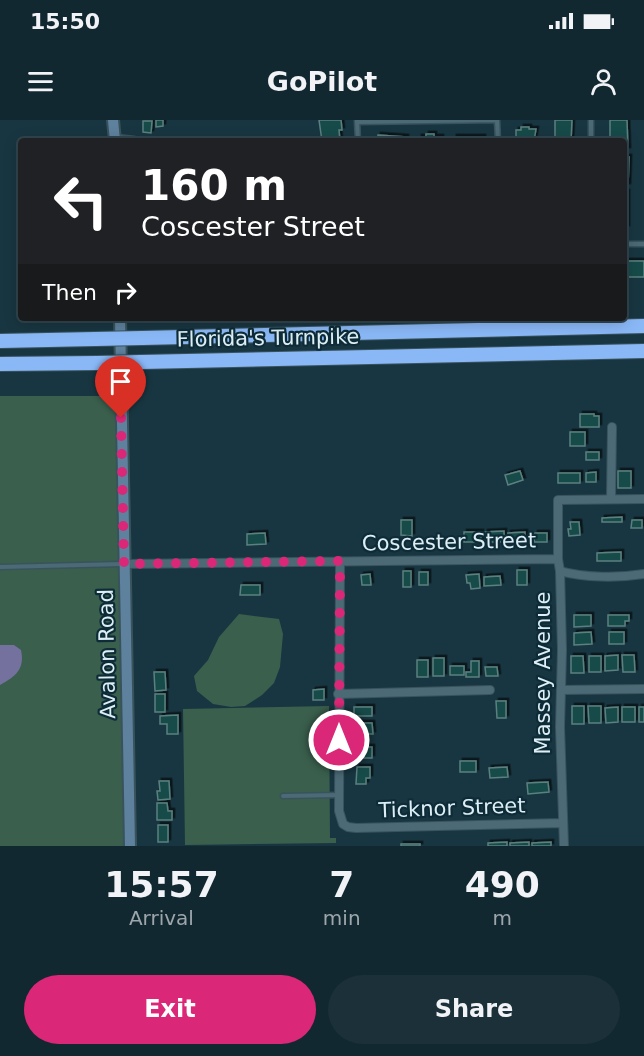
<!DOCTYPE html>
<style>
body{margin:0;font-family:"DejaVu Sans",sans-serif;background:#1b3039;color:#f1f3f6;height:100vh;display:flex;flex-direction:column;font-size:22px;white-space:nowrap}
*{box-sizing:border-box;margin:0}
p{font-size:20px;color:#9ca6ab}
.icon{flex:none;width:33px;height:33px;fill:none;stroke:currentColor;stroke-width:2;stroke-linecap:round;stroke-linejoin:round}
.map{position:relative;height:726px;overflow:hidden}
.drawer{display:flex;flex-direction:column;background:#122831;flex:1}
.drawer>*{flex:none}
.top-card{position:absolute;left:18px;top:18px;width:609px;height:183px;border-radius:6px;box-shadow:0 3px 15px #0003,0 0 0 2px #31444d;background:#202124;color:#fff;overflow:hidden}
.pin{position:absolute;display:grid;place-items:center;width:51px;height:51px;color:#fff;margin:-62px -26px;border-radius:50% 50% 50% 0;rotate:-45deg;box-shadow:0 0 6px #0007}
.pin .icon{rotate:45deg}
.me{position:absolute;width:66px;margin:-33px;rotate:0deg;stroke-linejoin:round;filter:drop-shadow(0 0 4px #0008)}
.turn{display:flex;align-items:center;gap:21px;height:126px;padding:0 24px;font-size:27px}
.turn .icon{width:78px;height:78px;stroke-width:2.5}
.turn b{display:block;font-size:42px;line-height:51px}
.then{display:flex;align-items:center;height:57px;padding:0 24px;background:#0003;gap:12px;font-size:22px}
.eta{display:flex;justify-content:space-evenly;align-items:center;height:102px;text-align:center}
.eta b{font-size:36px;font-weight:700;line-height:42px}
.button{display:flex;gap:12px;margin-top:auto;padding:12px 24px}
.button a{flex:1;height:69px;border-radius:36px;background:#db2777;color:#fff;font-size:24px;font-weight:700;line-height:69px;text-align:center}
.button a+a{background:#1b3039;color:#f1f3f6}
.status{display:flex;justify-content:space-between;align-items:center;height:42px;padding:0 30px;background:#122831;direction:ltr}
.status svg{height:16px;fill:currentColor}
header{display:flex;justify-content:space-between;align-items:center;height:78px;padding:0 24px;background:#122831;font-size:27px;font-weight:700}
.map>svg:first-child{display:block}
.green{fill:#3a5f4d}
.water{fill:#75719e}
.building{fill:#164b4a;stroke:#5c807f;stroke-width:1.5;filter:url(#shadow)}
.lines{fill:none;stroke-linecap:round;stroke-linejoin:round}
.service-casing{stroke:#39535d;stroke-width:7}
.minor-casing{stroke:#39535d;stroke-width:10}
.secondary-casing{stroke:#39535d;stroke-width:14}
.motorway-casing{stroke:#39535d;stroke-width:16}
.service{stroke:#4b6a76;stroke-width:4}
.minor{stroke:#4b6a76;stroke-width:8}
.secondary{stroke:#5e819d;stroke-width:10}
.motorway{stroke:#8ab8f7;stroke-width:14}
.motorway-bridge-casing{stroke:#39535d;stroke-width:16;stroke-linecap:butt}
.motorway-bridge{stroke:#8ab8f7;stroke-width:14}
.route{stroke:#db2777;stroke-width:10;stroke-dasharray:0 18}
.labels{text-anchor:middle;stroke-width:4.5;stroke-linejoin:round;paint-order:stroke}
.street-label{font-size:21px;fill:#ddeef5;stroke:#0d2c37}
</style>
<div class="status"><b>15:50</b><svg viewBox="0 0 49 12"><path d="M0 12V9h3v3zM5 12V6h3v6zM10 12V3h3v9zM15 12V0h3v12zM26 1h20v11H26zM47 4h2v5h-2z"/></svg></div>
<header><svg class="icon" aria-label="menu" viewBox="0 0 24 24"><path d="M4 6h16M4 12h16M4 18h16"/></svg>GoPilot<svg class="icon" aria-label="person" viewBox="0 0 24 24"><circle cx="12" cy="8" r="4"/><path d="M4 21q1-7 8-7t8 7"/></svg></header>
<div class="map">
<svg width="644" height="726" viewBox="0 0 644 726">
<defs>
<filter id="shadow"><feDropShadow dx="2.5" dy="-2.5" stdDeviation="0" flood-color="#0009"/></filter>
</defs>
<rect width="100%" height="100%" fill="#183641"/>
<!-- green -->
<path class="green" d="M0,276H121L130,726H0Z
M239,494L279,499L283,514L280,547L274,563L262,575L245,586L231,587L213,584L197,571L194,556L208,540L219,517Z
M329,586L330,718H336V723L185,725L183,589Z"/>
<!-- water -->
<path class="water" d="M0,525H14L21,530C25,549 16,556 0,565Z"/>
<!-- building -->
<path class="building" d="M156,0H163V6L156,7Z
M319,0H341L342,10H339L340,21H322Z
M555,0H572L571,21H555Z
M610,0H627L628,30H624V21H610Z
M143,1H152L151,13L143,12Z
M521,7H529V9H536L534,21H516V10H521Z
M426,14H434V17H441V21H419V17H426Z
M378,15L406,17V21H409H378Z
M454,17H483V21H454Z
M624,37H629L628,66H624Z
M624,72H627V108H624Z
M624,141H644V157H624Z
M580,294H594V296H599V307H580Z
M570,312H585V326H570Z
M586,332H599V340H586Z
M520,351L523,360L508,365L505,355Z
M618,351H631V368H618Z
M596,352V362H586V353Z
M558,353H580V363H558Z
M622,397V402H602V398Z
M401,400H412V416L401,415Z
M632,400H642V408H631Z
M570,402H579L580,415L569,416L568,409H571Z
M504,411V422H485V412Z
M464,412H481V422H464Z
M525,412V422H509L508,413Z
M265,413L266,424L247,425V414Z
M535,413H547V422H534Z
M621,432V441H597V433Z
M517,450H527V465H517Z
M403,451H411V467H403Z
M419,452H428V465H419Z
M370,454L371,465H362L361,455Z
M479,454L480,468L471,469L470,463H467L466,455Z
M500,456L501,465L484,466V457Z
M241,465H260V475H240Z
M574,495H591V506L574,507Z
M608,495H629V501H625V506H608Z
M591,512L592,524L574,525V513Z
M609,512H624V524H609Z
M618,535V550L605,551V536Z
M622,535H634L635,552H623Z
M571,536H583L584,553H571Z
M589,536H601V552H589Z
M433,538H444V556H433Z
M417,540H428V557H417Z
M471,541H479V557H466V552H471Z
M450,546H464V555H450Z
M485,547H497L498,556H486Z
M154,552H165L166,570L155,571Z
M324,569V580H313V570Z
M155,574H165V592H155Z
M496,581H506V598H497Z
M572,586H584V604H572Z
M588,586H601V603H589Z
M354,587H372V596H354Z
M618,587V602L606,603L605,588Z
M622,587H635V602H622Z
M639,587H644V602H639Z
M178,595V614H167V604H160V596Z
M354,603H372L373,614H354Z
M355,627H372V638H355Z
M460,641H476V652H460Z
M357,647H370V658H366V664H356Z
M507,647L508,657L490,658L489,648Z
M159,661H169L170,679L158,680L157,671H160Z
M548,662L549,672L528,674L527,663Z
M157,683H167L168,691H172V700H157Z
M158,705H168V722H158Z
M507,722V726H488V723Z
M529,722V726H510V723Z
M551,722V726H532V723Z
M401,724H420V726H401Z"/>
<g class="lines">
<!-- service casing -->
<g class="service-casing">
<path id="service" d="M497,0L498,21
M591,0V21
M357,1L358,21
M357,2L497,0
M116,17L134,19L136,21
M624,124H644
M0,447L122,444
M283,676L339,675"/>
</g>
<!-- minor casing -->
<g class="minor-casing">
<path id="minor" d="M611,379L612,307
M340,441L339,691L343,704L348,707L356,708L563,703
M125,444L558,439
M560,451C584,458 619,458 644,454
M561,570L644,569
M338,574L490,570
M564,726L560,607L562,530L560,451L558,439V380L644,379"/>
</g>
<!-- secondary casing -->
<g class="secondary-casing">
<path id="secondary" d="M113,0L115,21
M120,198L130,726"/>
</g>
<!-- motorway casing -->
<g class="motorway-casing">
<path id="motorway" d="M142,218L644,206
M0,221L95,219
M141,242L644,231
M0,244L97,243"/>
</g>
<!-- service -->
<use href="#service" class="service"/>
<!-- minor -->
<use href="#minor" class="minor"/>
<!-- secondary -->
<use href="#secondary" class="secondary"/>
<!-- motorway -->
<use href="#motorway" class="motorway"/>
<!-- motorway-bridge casing -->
<g class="motorway-bridge-casing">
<path id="motorway-bridge" d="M95,219L142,218
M97,243L141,242"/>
</g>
<!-- motorway-bridge -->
<use href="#motorway-bridge" class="motorway-bridge"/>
</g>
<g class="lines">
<!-- route -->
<path class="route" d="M121,298L124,444L340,441L339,620"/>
</g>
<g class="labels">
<!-- street labels -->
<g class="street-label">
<text transform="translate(268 218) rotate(-1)" y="7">Florida's Turnpike</text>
<text transform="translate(449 422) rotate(-1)" y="7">Coscester Street</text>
<text transform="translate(107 534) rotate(-91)" y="7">Avalon Road</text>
<text transform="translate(543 553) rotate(-90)" y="7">Massey Avenue</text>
<text transform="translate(452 688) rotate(-2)" y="7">Ticknor Street</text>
</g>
</g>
</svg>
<div class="pin" style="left:121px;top:298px;background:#d93025"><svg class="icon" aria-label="arrive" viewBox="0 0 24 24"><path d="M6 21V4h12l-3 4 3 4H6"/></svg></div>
<svg class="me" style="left:339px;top:620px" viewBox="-20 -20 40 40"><circle r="17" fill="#db2777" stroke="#fff" stroke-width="3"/><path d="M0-11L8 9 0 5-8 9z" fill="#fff"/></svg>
<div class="top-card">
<div class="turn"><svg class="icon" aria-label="left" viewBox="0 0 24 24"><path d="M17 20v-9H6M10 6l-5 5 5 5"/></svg><div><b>160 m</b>Coscester Street</div></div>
<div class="then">Then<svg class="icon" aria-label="right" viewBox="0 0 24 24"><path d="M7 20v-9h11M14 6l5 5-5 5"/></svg></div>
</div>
</div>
<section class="drawer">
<div class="eta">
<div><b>15:57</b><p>Arrival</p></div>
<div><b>7</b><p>min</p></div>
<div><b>490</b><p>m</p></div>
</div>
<div class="button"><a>Exit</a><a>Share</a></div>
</section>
